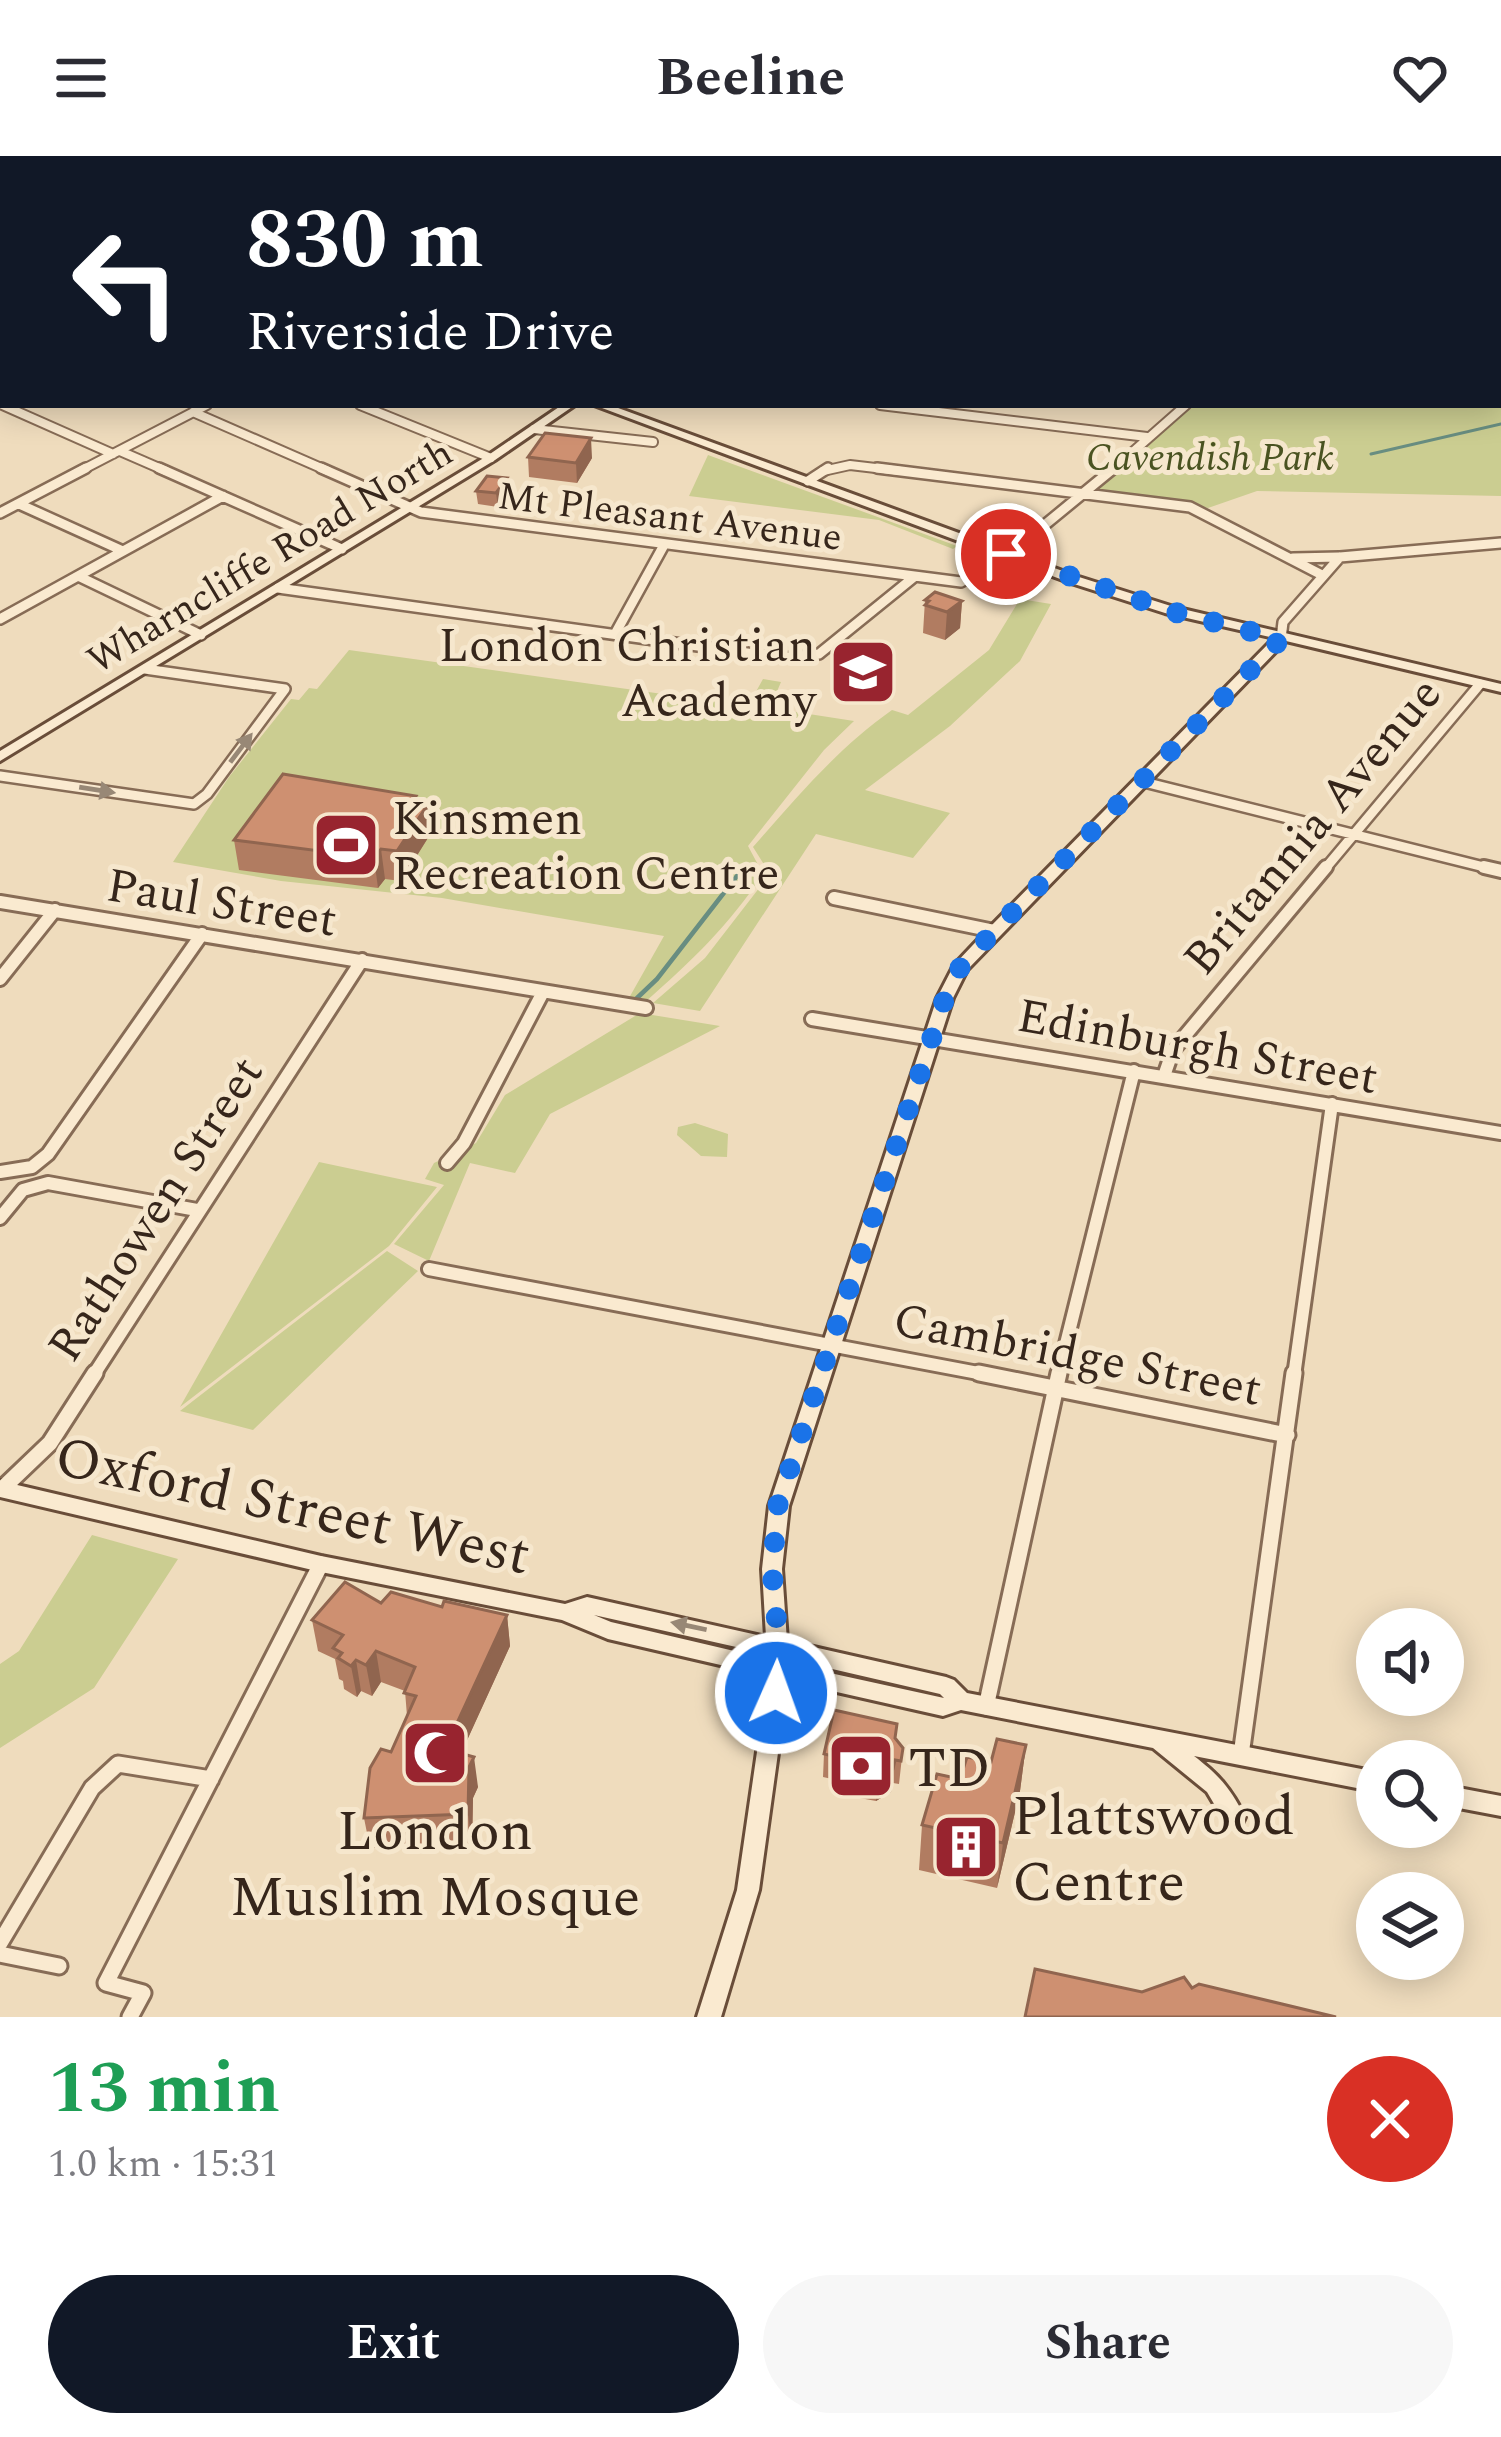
<!DOCTYPE html>
<meta charset="utf-8">
<style>
body{margin:0;font-family:Spectral,serif;background:#f7f7f7;color:#2b2b33;height:100vh;display:flex;flex-direction:column;font-size:45px;white-space:nowrap}
*{box-sizing:border-box;margin:0}
p{font-size:39px;color:#7c7c81}
.icon{flex:none;width:66px;height:66px;fill:none;stroke:currentColor;stroke-width:2;stroke-linecap:round;stroke-linejoin:round}
.map{position:relative;height:1861px;overflow:hidden}
.panel{display:flex;flex-direction:column;background:#fff;flex:1}
.panel>*{flex:none}
.banner{position:absolute;left:0px;top:0px;width:1503px;height:252px;box-shadow:0 6px 30px #0003;background:#111827;color:#fff;overflow:hidden}
.fabs{position:absolute;left:1356px;top:1452px;display:grid;gap:24px}
.fabs a{display:grid;place-items:center;width:108px;height:108px;border-radius:50%;background:#fff;box-shadow:0 6px 30px #0003;font-size:60px}
.pin{position:absolute;display:grid;place-items:center;width:102px;height:102px;color:#fff;margin:-51px;border:6px solid #fff;border-radius:50%;box-shadow:0 3px 12px #0007}
.me{position:absolute;width:132px;margin:-66px;rotate:2deg;stroke-linejoin:round;filter:drop-shadow(0 0 9px #0008)}
.turn{display:flex;align-items:center;gap:42px;height:252px;padding:0 48px;font-size:54px}
.turn .icon{width:156px;height:156px;stroke-width:2.5}
.turn b{display:block;font-size:84px;line-height:102px}
.round{display:grid;place-items:center;flex:none;width:126px;height:126px;border-radius:63px;background:#f7f7f7}
.overview{display:flex;align-items:center;justify-content:space-between;height:204px;padding:0 48px}
h1{font-size:72px;font-weight:700;line-height:90px;color:#1e9e55}
.action{display:flex;gap:24px;margin-top:auto;padding:24px 48px}
.action a{flex:1;height:138px;border-radius:72px;background:#111827;color:#fff;font-size:48px;font-weight:700;line-height:138px;text-align:center}
.action a+a{background:#f7f7f7;color:#2b2b33}
header{display:flex;justify-content:space-between;align-items:center;height:156px;padding:0 48px;background:#fff;font-size:54px;font-weight:700}
.map>svg:first-child{display:block}
.green{fill:#cbcd91}
.lines{fill:none;stroke-linecap:round;stroke-linejoin:round}
.stream-far1{stroke:#688d81;stroke-width:3}
.stream{stroke:#688d81;stroke-width:4.5}
.street-far3-casing{stroke:#876c56;stroke-width:12}
.street-far2-casing{stroke:#876c56;stroke-width:14}
.street-far1-casing{stroke:#876c56;stroke-width:18}
.street-casing{stroke:#876c56;stroke-width:21}
.secondary-casing{stroke:#694d39;stroke-width:6}
.street-far3{stroke:#faead0;stroke-width:8}
.street-far2{stroke:#faead0;stroke-width:9}
.street-far1{stroke:#faead0;stroke-width:12}
.street{stroke:#faead0;stroke-width:15}
.secondary{fill:#faead0;fill-rule:evenodd}
.rail-casing{stroke:#36261b;stroke-width:6}
.rail{stroke:#f6e7cd;stroke-width:3;stroke-dasharray:9;stroke-linecap:butt}
.wall{fill:#b17c61}
.shaded-wall{fill:#90654f}
.building{fill:#ce9071;stroke:#90654f;stroke-width:3}
.oneway{fill:#988876}
.route{stroke:#1a73e8;stroke-width:21;stroke-dasharray:0 37.8}
.labels{text-anchor:middle;stroke-width:10;stroke-linejoin:round;paint-order:stroke}
.far-park-label{font-size:39px;font-style:italic;fill:#4a5321;stroke:#f6e7cd}
.far-street-label{font-size:39px;fill:#36261b;stroke:#f6e7cd}
.poi-label{font-size:48px;fill:#36261b;stroke:#f6e7cd;text-anchor:end}
.street-label{font-size:48px;fill:#36261b;stroke:#f6e7cd}
.near-street-label{font-size:57px;fill:#36261b;stroke:#f6e7cd}
.near-poi-label{font-size:57px;fill:#36261b;stroke:#f6e7cd;text-anchor:start}
</style>
<header><svg class="icon" aria-label="menu" viewBox="0 0 24 24"><path d="M4 6h16M4 12h16M4 18h16"/></svg>Beeline<svg class="icon" aria-label="heart" viewBox="0 0 24 24"><path d="M12 20l-8-8c-3-5 5-10 8-4 3-6 11-1 8 4z"/></svg></header>
<div class="map">
<svg width="1501" height="1861" viewBox="0 0 1501 1861">
<rect width="100%" height="100%" fill="#efdcbd"/>
<!-- green -->
<path class="green" d="M1501,187V340L1257,335L1208,352L1099,334V328L1193,249H1500Z
M708,299L957,390L953,393L879,364L689,340Z
M1020,443L1051,448L1020,505L950,570L865,634L950,657L913,702L816,678L700,855L653,847L705,802L770,718L753,691C796,642 838,592 892,554L908,559L989,494Z
M349,494L748,550L763,523L781,526L770,552L854,565L824,594L748,690L763,718C730,768 690,807 645,846L629,842L664,780L442,742L281,725L173,706L229,621L291,543L299,544L309,532L317,533Z
M640,857L720,870L550,958L515,1017L470,1007L429,1105L394,1088L444,1029L425,1023L434,1007L476,987L505,939Z
M695,967L728,978L727,1001L701,1000L677,979L678,971Z
M319,1006L437,1031L389,1090L180,1251Z
M387,1095L418,1115L253,1274L180,1255Z
M92,1379L178,1403L94,1532L0,1592V1508L19,1495Z"/>
<g class="lines">
<!-- stream-far1 -->
<path class="stream-far1" d="M1371,298L1501,268
M741,714L746,708"/>
<!-- stream -->
<path class="stream" d="M636,843L657,823L744,711"/>
<!-- street-far3 casing -->
<g class="street-far3-casing">
<path id="street-far3" d="M630,0L634,3
M684,0L714,3
M974,0L989,3
M1387,3L1391,0
M0,248L113,298
M360,249L491,302
M880,249L1147,281
M193,256L328,315
M534,273L653,286
M120,295L166,315
M80,315L207,249
M823,315L850,309L901,315
M1111,315L1186,249"/>
</g>
<!-- street-far2 casing -->
<g class="street-far2-casing">
<path id="street-far2" d="M159,312L342,393
M321,312L421,356L961,426L1008,399L1114,312
M877,312L1190,351L1322,419
M808,325L828,312
M19,348L123,395
M0,357L86,312
M1293,402L1339,401
M78,420L201,479
M278,432L784,502L819,498L914,421
M0,463L223,340
M615,478L664,389
M1281,483L1283,466L1340,401L1501,387
M0,620L194,648L207,638L285,533L145,513
M1144,626L1496,714
M1324,714L1480,528"/>
</g>
<!-- street-far1 casing -->
<g class="street-far1-casing">
<path id="street-far1" d="M1484,711L1501,715
M834,742L994,775
M0,746L646,852
M0,823L55,754
M812,863L1501,977
M1164,920L1173,894L1326,711
M447,1007L464,987L543,836
M0,1016L32,1011L48,998L202,778
M0,1062L23,1034L48,1027L197,1054
M429,1113L994,1220
M93,1220L362,804
M1058,1220L1134,915
M1294,1220L1332,948"/>
</g>
<!-- street casing -->
<g class="street-casing">
<path id="street" d="M979,1217L1287,1279
M2,1333L50,1287L95,1217
M986,1551L1059,1217
M1241,1599L1294,1217
M0,1787L92,1632L118,1608L211,1623
M0,1798L59,1810
M130,1861L143,1837L106,1827L321,1408"/>
</g>
<!-- secondary casing -->
<g class="secondary-casing">
<path id="secondary" d="M959,0H970L966,3H955Z
M1222,0H1240L1246,3H1228Z
M0,50H3V56H0Z
M1500,60H1501V66H1500Z
M562,249H575L495,304L0,605V595L487,300Z
M594,249H610L1079,421L1174,451L1501,528V536L1286,485L967,814L953,842L789,1350L782,1413L787,1485L946,1521L954,1524L967,1537L1377,1616V1636L1194,1600C1219,1619 1231,1633 1245,1661L1242,1668L1234,1671L1226,1668L1207,1636L1153,1592L961,1554L943,1560L788,1525L759,1734L721,1861H697L737,1734L768,1520L608,1483L562,1464L321,1416L0,1341V1325L321,1400L565,1448L587,1441L766,1481L762,1413L769,1350L937,842L954,809L989,772L1274,482L1165,457L1071,427ZM594,1459L767,1498L768,1503L611,1466ZM789,1503L940,1538L944,1542L789,1508Z
M1443,1629L1501,1640V1660L1443,1649Z"/>
</g>
<!-- street-far3 -->
<use href="#street-far3" class="street-far3"/>
<!-- street-far2 -->
<use href="#street-far2" class="street-far2"/>
<!-- street-far1 -->
<use href="#street-far1" class="street-far1"/>
<!-- street -->
<use href="#street" class="street"/>
<!-- secondary -->
<use href="#secondary" class="secondary"/>
<!-- rail casing -->
<g class="rail-casing">
<path id="rail" d="M1159,0L1173,3"/>
</g>
<!-- rail -->
<use href="#rail" class="rail"/>
</g>
<!-- wall -->
<path class="wall" d="M1,0H48L44,3H3V46H0Z
M403,0H473L404,3Z
M528,301L592,302L577,327L529,321Z
M476,335H508L498,351L478,348Z
M925,444L962,445L960,472L945,484L923,477Z
M416,640L417,646L428,648L431,677L401,725L385,723L378,732L239,714L234,684Z
M381,1447L442,1451L507,1459L510,1490L461,1597L478,1631L473,1642L472,1689L370,1692L364,1662L407,1560L405,1535L381,1526L372,1540L361,1535L357,1541L344,1533L343,1525L339,1523L335,1503L318,1495L312,1464Z
M896,1584L903,1592L899,1628L893,1627L891,1636L876,1645L849,1640L850,1627L823,1621L824,1598Z
M1026,1589L1020,1635L997,1732L919,1714L922,1669L960,1623Z"/>
<!-- shaded-wall -->
<path class="shaded-wall" d="M21,0H48L44,3H22Z
M591,282L592,302L577,327L576,307Z
M507,322L508,335L498,351L496,337Z
M962,445L960,472L945,484L947,456Z
M416,640L418,662L428,648L431,677L401,725L397,695L412,646Z
M381,693L385,723L378,732L374,702Z
M507,1459L510,1490L449,1624L445,1593Z
M376,1495L381,1526L372,1540L366,1509Z
M356,1504L361,1535L357,1541L351,1510Z
M1026,1589L1020,1635L997,1732L1003,1687Z
M474,1601L478,1631L473,1642L472,1689L468,1658L469,1611Z
M895,1604L891,1636L876,1645L877,1622Z"/>
<!-- building -->
<path class="building" d="M1,0H9L28,3H3V23H0Z
M545,277L591,282L576,307L528,301Z
M487,320L507,322L496,337L476,335Z
M935,436L962,445L947,456L925,449L929,445L925,444Z
M283,618L416,640L412,646L428,648L397,695L381,693L374,702L234,684Z
M345,1426L381,1447L391,1436L442,1451L444,1445L507,1459L445,1593L474,1601L469,1611L468,1658L364,1662L370,1612L381,1593L391,1596L416,1540L404,1537L415,1511L376,1495L366,1509L356,1504L351,1510L338,1502L342,1497L333,1492L343,1479L312,1464Z
M834,1554L897,1568L895,1582L903,1592L901,1605L895,1604L893,1613L877,1622L850,1617L854,1605L824,1598Z
M997,1583L1026,1589L1003,1687L922,1669L937,1618L960,1623L967,1601L991,1606Z
M1035,1813L1142,1836L1184,1821L1192,1832L1199,1828L1336,1861H1025Z"/>
<!-- one-way arrows -->
<defs><path id="oneway-solid" d="M-6-.8H1V-3.2L6.5 0L1 3.2V.8H-6Z" transform="scale(3)"/></defs>
<g class="oneway">
<use href="#oneway-solid" transform="translate(241 592) rotate(-53)"/>
<use href="#oneway-solid" transform="translate(97 634) rotate(9)"/>
<use href="#oneway-solid" transform="translate(689 1470) rotate(-168)"/>
</g>
<g class="lines">
<!-- route -->
<path class="route" d="M776,1537L779,1492L772,1413L778,1349L945,842L960,812L994,775L1281,483L1174,456L1006,398"/>
</g>
<!-- icons -->
<defs>
<g id="school-square" transform="scale(3.45)"><rect x="-9" y="-9" width="18" height="18" rx="4" fill="#98242f" stroke="#f6e7cd"/><path d="M0-5L7-2L0 1L-7-2ZM-4 1L0 2.5L4 1V4Q0 6-4 4Z" fill="#fff"/></g>
<g id="stadium-square" transform="scale(3.45)"><rect x="-9" y="-9" width="18" height="18" rx="4" fill="#98242f" stroke="#f6e7cd"/><path d="M0-5a6.5 5 0 1 0 0 10a6.5 5 0 1 0 0-10ZM-3.5-1.8h7v3.6h-7Z" fill="#fff"/></g>
<g id="mosque-square" transform="scale(3.45)"><rect x="-9" y="-9" width="18" height="18" rx="4" fill="#98242f" stroke="#f6e7cd"/><path d="M3.5-4.9A6 6 0 1 0 3.5 4.9A5 5 0 1 1 3.5-4.9Z" fill="#fff"/></g>
<g id="bank-square" transform="scale(3.45)"><rect x="-9" y="-9" width="18" height="18" rx="4" fill="#98242f" stroke="#f6e7cd"/><path d="M-6-4H6V4H-6ZM0-2.3a2.3 2.3 0 1 0 0 4.6a2.3 2.3 0 1 0 0-4.6Z" fill="#fff"/></g>
<g id="building-square" transform="scale(3.45)"><rect x="-9" y="-9" width="18" height="18" rx="4" fill="#98242f" stroke="#f6e7cd"/><path d="M-4-6H4V6H1V3H-1V6H-4ZM-2.5-4.3h1.7v1.8h-1.7ZM.8-4.3h1.7v1.8H.8ZM-2.5-1h1.7V.8h-1.7ZM.8-1h1.7V.8H.8Z" fill="#fff"/></g>
</defs>
<g fill-rule="evenodd">
<use href="#school-square" x="863" y="516"/>
<use href="#stadium-square" x="346" y="689"/>
<use href="#mosque-square" x="435" y="1597"/>
<use href="#bank-square" x="861" y="1610"/>
<use href="#building-square" x="966" y="1691"/>
</g>
<g class="labels">
<!-- far-park labels -->
<g class="far-park-label">
<text x="1210" y="314">Cavendish Park</text>
</g>
<!-- far-street labels -->
<g class="far-street-label">
<text transform="translate(670 359) rotate(7)" y="14">Mt Pleasant Avenue</text>
<text transform="translate(269 399) rotate(-31)" y="14">Wharncliffe Road North</text>
</g>
<!-- poi labels -->
<g class="poi-label">
<text x="816" y="505">London Christian<tspan x="816" dy="55">Academy</tspan></text>
<text x="392" y="678" text-anchor="start">Kinsmen<tspan x="392" dy="55">Recreation Centre</tspan></text>
</g>
<!-- street labels -->
<g class="street-label">
<text transform="translate(1311 669) rotate(-50)" y="17">Britannia Avenue</text>
<text transform="translate(222 745) rotate(9)" y="17">Paul Street</text>
<text transform="translate(1198 889) rotate(10)" y="17">Edinburgh Street</text>
<text transform="translate(154 1052) rotate(-57)" y="17">Rathowen Street</text>
<text transform="translate(1078 1197) rotate(11)" y="17">Cambridge Street</text>
</g>
<!-- near-street labels -->
<g class="near-street-label">
<text transform="translate(293 1348) rotate(12)" y="20">Oxford Street West</text>
</g>
<!-- near-poi labels -->
<g class="near-poi-label">
<text x="908" y="1630">TD</text>
<text x="1012" y="1678">Plattswood<tspan x="1012" dy="66">Centre</tspan></text>
<text x="435" y="1693" text-anchor="middle">London<tspan x="435" dy="66">Muslim Mosque</tspan></text>
</g>
</g>
</svg>
<div class="fabs">
<a><svg class="icon" aria-label="sound" viewBox="0 0 24 24"><path d="M4 9h4l5-4v14l-5-4H4zM17 9q2 3 0 6"/></svg></a>
<a><svg class="icon" aria-label="search" viewBox="0 0 24 24"><circle cx="10" cy="10" r="6"/><path d="M15 15l6 6"/></svg></a>
<a><svg class="icon" aria-label="layers" viewBox="0 0 24 24"><path d="M12 4l9 5-9 5-9-5zM3 14l9 5 9-5"/></svg></a>
</div>
<div class="pin" style="left:1006px;top:398px;background:#d93025"><svg class="icon" aria-label="arrive" viewBox="0 0 24 24"><path d="M6 21V4h12l-3 4 3 4H6"/></svg></div>
<svg class="me" style="left:776px;top:1537px" viewBox="-20 -20 40 40"><circle r="17" fill="#1a73e8" stroke="#fff" stroke-width="3"/><path d="M0-11L8 9 0 5-8 9z" fill="#fff"/></svg>
<div class="banner">
<div class="turn"><svg class="icon" aria-label="left" viewBox="0 0 24 24"><path d="M17 20v-9H6M10 6l-5 5 5 5"/></svg><div><b>830 m</b>Riverside Drive</div></div>
</div>
</div>
<section class="panel">
<div class="overview"><div><h1>13 min</h1><p>1.0 km · 15:31</p></div><a class="round" style="background:#d93025;color:#fff"><svg class="icon" aria-label="close" viewBox="0 0 24 24"><path d="M6 6l12 12M18 6L6 18"/></svg></a></div>
<div class="action"><a>Exit</a><a>Share</a></div>
</section>
